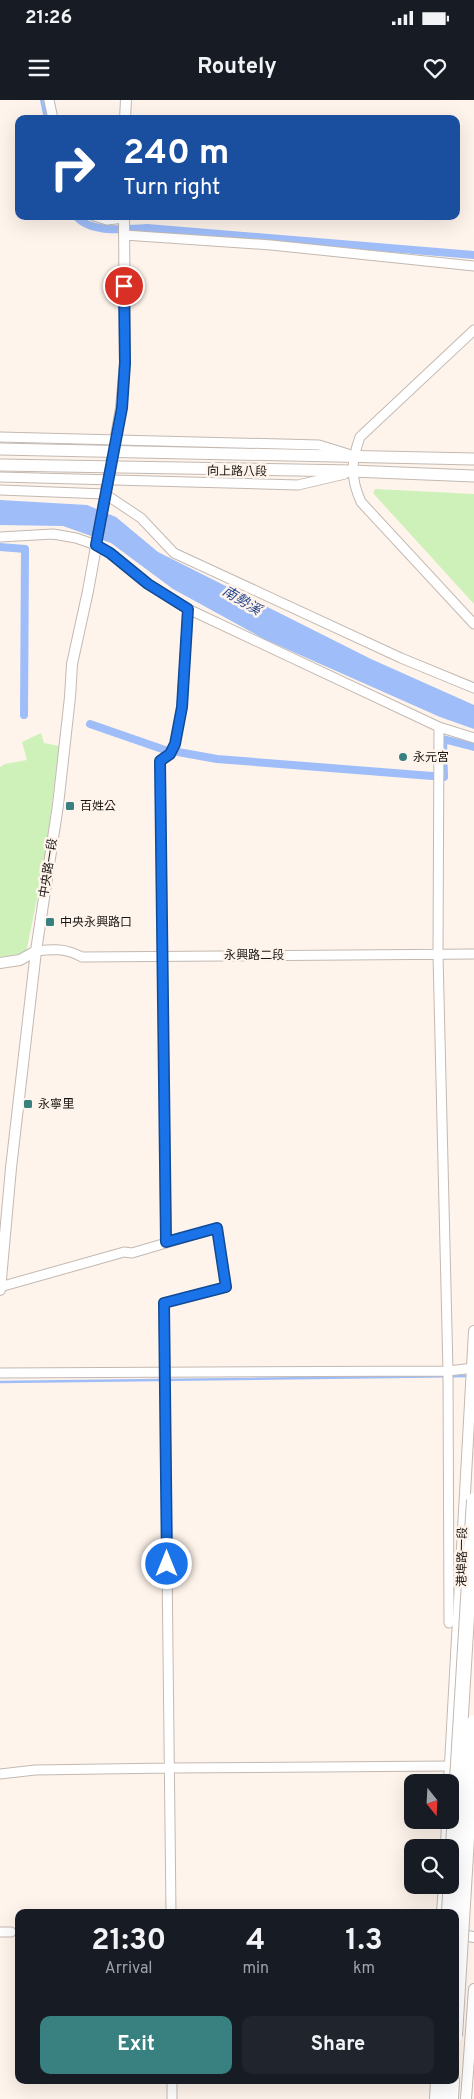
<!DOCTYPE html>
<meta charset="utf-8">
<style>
body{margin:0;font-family:Overpass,"Noto Sans TC",sans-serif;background:#20242c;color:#f1f3f6;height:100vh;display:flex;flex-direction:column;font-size:19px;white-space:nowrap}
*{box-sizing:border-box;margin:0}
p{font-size:16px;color:#9ea1a6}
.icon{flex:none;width:28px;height:28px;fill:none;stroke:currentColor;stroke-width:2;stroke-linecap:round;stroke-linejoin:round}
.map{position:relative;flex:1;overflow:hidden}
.drawer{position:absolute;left:15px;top:1809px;width:444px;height:175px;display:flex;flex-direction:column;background:#171b24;border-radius:10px;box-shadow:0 5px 20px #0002}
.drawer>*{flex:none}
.guide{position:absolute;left:15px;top:15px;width:445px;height:105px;border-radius:10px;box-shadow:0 5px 20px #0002;background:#1a4fa0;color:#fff;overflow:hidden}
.needle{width:32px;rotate:162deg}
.fabs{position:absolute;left:404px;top:1674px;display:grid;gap:10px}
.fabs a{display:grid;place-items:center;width:55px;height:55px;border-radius:10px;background:#171b24;box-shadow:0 5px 20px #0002;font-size:25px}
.pin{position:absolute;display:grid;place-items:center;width:42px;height:42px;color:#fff;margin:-21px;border:2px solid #fff;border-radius:50%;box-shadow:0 1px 5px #0007}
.me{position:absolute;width:55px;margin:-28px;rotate:0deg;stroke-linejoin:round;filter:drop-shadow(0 0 4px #0008)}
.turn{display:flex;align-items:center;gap:18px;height:105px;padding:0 25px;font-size:22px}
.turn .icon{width:65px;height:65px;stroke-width:2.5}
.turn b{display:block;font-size:35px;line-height:42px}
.eta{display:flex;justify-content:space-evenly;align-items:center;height:85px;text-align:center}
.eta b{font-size:30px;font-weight:700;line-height:35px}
.button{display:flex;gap:10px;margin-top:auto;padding:10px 25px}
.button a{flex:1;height:58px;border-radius:10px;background:#398180;color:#fff;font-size:20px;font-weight:700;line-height:58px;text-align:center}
.button a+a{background:#20242c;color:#f1f3f6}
.status{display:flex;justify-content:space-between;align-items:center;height:35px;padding:0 25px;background:#171b24;direction:ltr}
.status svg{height:14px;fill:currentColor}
header{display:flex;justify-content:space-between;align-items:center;height:65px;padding:0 25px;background:#171b24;font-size:22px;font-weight:700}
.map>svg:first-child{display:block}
.green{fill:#cdf1b9}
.water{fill:#9ebdf9}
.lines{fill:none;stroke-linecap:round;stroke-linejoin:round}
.stream{stroke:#9ebdf9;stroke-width:2.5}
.canal{stroke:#9ebdf9;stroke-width:8}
.minor-casing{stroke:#c3b9b2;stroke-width:11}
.tertiary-casing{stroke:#c3b9b2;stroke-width:12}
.secondary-casing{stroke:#c3b9b2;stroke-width:13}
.trunk-casing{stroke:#c3b9b2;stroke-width:16}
.minor{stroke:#fff;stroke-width:9}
.tertiary{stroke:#fff;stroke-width:10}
.secondary{stroke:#fff;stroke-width:11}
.trunk{stroke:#fff;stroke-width:14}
.trunk-bridge-casing{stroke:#c3b9b2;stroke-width:16;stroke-linecap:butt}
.trunk-bridge{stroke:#fff;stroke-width:14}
.route-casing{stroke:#114b97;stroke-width:12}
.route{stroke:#1a73e8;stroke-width:9}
.poi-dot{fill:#398180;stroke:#fef4eb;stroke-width:2}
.labels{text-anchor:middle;stroke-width:5;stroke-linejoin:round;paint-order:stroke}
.street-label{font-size:12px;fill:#191512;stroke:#fef4eb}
.poi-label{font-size:12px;fill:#191512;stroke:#fef4eb;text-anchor:start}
.water-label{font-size:14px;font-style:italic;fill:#2a4a90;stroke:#fef4eb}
</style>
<div class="status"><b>21:26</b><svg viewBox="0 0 49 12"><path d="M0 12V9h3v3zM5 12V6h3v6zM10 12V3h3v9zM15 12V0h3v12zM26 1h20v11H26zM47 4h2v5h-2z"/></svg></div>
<header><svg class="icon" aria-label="menu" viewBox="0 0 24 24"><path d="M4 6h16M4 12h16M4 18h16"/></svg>Routely<svg class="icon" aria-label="heart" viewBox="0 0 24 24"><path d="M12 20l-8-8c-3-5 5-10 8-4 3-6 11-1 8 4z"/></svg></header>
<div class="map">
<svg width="474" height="1999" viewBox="0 0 474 1999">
<rect width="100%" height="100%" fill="#fef4eb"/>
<!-- green -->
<path class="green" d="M375,389L474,394V504L373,393Z
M41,633L44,643L59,646L45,759L26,853L0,857V667L5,664L27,660L22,642Z"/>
<!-- water -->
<path class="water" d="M0,400L87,405L116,417L158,452L371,559L474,605V629L440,617L264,539L173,489L111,443L63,426L0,425Z"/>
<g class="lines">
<!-- stream -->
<path class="stream" d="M0,1282L468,1276"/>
<!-- canal -->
<path class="canal" d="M44,0L48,19
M76,116C91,134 126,129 147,128L474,155
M0,447L25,449L24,615
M90,624L165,650
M178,652L217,659L432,676
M444,677L443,639L474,647"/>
<!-- minor casing -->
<g class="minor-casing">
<path id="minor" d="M49,0L53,19
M94,116L107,120L124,118
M124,135L271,145L474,166
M474,230L360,337C351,362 350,377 361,402L474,524
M0,337L319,345L348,354
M0,377L298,385L345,374
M0,390L105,394L141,418L174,453L401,558L474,588
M0,437L53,434L76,438L96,445L110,453L148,484L188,509L439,627L474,638
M439,627L438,855L448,1271L449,1523
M36,851C54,849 65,848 82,857L474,854
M166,1142L160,661L170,654L175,644L182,607L188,509
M0,1187L124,1152L132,1153L217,1128L226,1187L164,1203L171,1812
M0,1273L448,1271L474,1268
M0,1674L35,1670L170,1668L450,1666
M0,1832H11
M172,1980V1999"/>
</g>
<!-- tertiary casing -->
<g class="tertiary-casing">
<path id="tertiary" d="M125,19L126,0
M0,863L20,860L36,851
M0,1190L11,1068L36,851L58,705L70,597L72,564L88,491L121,308L125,263L124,116
M449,1682L474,1231
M446,1748L447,1720
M442,1812L444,1785
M456,1834L474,1837
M466,1999L474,1889"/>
</g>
<!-- secondary casing -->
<g class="secondary-casing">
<path id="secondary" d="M0,349L474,359
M0,365L352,371L474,376"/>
</g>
<!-- trunk casing -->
<g class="trunk-casing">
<path id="trunk" d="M437,1999L438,1980
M451,1999L452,1980"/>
</g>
<!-- minor -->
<use href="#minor" class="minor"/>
<!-- tertiary -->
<use href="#tertiary" class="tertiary"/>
<!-- secondary -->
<use href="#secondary" class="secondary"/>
<!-- trunk -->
<use href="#trunk" class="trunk"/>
<!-- trunk-bridge casing -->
<g class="trunk-bridge-casing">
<path id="trunk-bridge" d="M449,1812L474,1400
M455,1936L474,1622"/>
</g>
<!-- trunk-bridge -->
<use href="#trunk-bridge" class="trunk-bridge"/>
</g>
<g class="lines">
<!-- route casing -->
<g class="route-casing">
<path id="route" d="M124,186L125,263L122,308L96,445L110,453L148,484L188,509L182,607L175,644L170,654L160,661L166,1142L217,1128L226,1187L164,1203L167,1464"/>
</g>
<!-- route -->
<use href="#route" class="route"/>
</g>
<!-- markers -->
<g class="poi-dot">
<circle cx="403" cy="657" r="5"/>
<rect x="65" y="701" width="10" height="10" rx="2.5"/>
<rect x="45" y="817" width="10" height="10" rx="2.5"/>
<rect x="23" y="999" width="10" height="10" rx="2.5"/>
</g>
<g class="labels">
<!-- street labels -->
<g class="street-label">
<text transform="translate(237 371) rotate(1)" y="4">向上路八段</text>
<text transform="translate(48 768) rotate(-81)" y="4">中央路一段</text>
<text x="254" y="859">永興路二段</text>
<text transform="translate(462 1457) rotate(-89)" y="4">港埠路一段</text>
</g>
<!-- poi labels -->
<g class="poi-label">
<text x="413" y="661">永元宮</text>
<text x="80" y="710">百姓公</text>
<text x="60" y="826">中央永興路口</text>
<text x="38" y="1008">永寧里</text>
</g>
<!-- water labels -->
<g class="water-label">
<text transform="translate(242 500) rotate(31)" y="5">南勢溪</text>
</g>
</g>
</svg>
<div class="fabs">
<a><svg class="needle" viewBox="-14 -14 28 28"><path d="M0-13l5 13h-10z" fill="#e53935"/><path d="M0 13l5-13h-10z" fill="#9ea1a6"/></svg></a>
<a><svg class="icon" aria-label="search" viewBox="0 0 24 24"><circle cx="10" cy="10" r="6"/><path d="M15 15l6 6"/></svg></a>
</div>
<div class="pin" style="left:124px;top:186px;background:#d93025"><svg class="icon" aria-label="arrive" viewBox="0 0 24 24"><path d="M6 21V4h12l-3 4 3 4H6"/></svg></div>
<svg class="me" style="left:167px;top:1464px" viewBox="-20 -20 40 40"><circle r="17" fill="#1a73e8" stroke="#fff" stroke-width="3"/><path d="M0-11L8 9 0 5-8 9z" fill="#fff"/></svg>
<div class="guide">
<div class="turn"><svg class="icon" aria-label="right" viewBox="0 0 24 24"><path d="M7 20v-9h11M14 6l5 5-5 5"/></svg><div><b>240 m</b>Turn right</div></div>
</div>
<section class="drawer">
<div class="eta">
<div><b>21:30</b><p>Arrival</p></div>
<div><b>4</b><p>min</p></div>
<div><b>1.3</b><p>km</p></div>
</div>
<div class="button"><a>Exit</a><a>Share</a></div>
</section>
</div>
